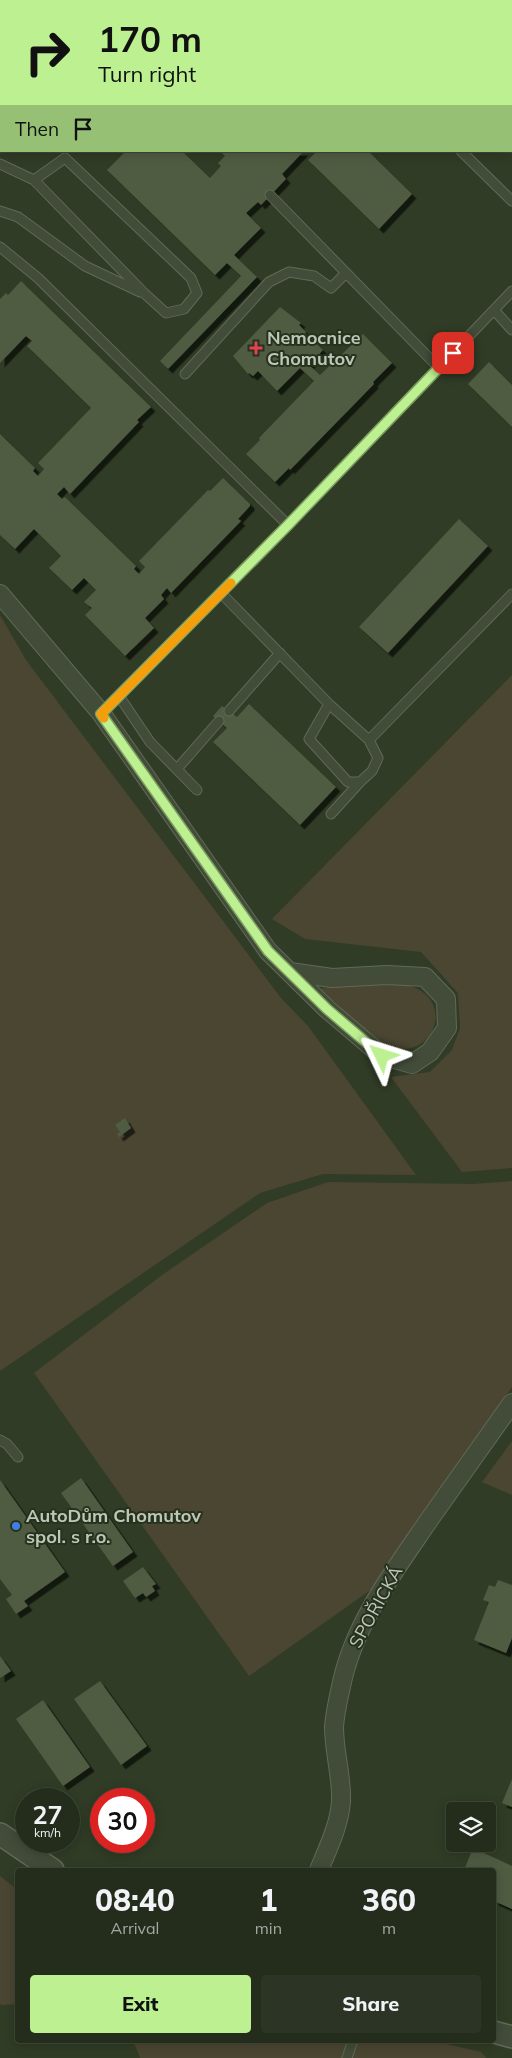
<!DOCTYPE html>
<meta charset="utf-8">
<style>
body{margin:0;font-family:Mulish,sans-serif;background:#2c3525;color:#f1f3f6;height:100vh;display:flex;flex-direction:column;font-size:19px;white-space:nowrap}
*{box-sizing:border-box;margin:0}
p{font-size:16px;color:#a3a8a3}
.icon{flex:none;width:28px;height:28px;fill:none;stroke:currentColor;stroke-width:2;stroke-linecap:round;stroke-linejoin:round}
.map{position:relative;flex:1;overflow:hidden}
.drawer{position:absolute;left:15px;top:1868px;width:481px;height:175px;display:flex;flex-direction:column;background:#242d1c;border-radius:5px;box-shadow:0 2px 12px #0003,0 0 0 1px #41493b}
.drawer>*{flex:none}
.banner{position:absolute;left:0px;top:0px;width:512px;height:152px;box-shadow:0 2px 12px #0003,0 0 0 1px #41493b;background:#bcf091;color:#111;overflow:hidden}
.buttons{position:absolute;left:446px;top:1802px;display:grid;gap:10px}
.buttons a{display:grid;place-items:center;width:50px;height:50px;border-radius:5px;background:#242d1c;box-shadow:0 2px 12px #0003,0 0 0 1px #41493b;font-size:25px}
.speed{position:absolute;left:15px;top:1788px;display:flex;gap:10px;font-size:25px;font-weight:700;text-align:center}
.speed>*{display:grid;place-content:center;width:65px;height:65px;border-radius:50%;background:#242d1c;box-shadow:0 2px 12px #0003,0 0 0 1px #41493b;line-height:1}
.speed small{font-size:12px;font-weight:400}
.speed .limit{border:8px solid #d22;background:#fff;color:#111}
.pin{position:absolute;display:grid;place-items:center;width:42px;height:42px;color:#fff;margin:-21px;border-radius:10px;box-shadow:0 2px 8px #0006}
.me{position:absolute;width:55px;margin:-28px;rotate:311deg;stroke-linejoin:round;filter:drop-shadow(0 0 4px #0008)}
.turn{display:flex;align-items:center;gap:18px;height:105px;padding:0 15px;font-size:22px}
.turn .icon{width:65px;height:65px;stroke-width:2.5}
.turn b{display:block;font-size:35px;line-height:42px}
.then{display:flex;align-items:center;height:48px;padding:0 15px;background:#0003;gap:10px;font-size:19px}
.eta{display:flex;justify-content:space-evenly;align-items:center;height:85px;text-align:center}
.eta b{font-size:30px;font-weight:800;line-height:35px}
.cta{display:flex;gap:10px;margin-top:auto;padding:10px 15px}
.cta a{flex:1;height:58px;border-radius:5px;background:#bcf091;color:#111;font-size:20px;font-weight:800;line-height:58px;text-align:center}
.cta a+a{background:#2c3525;color:#f1f3f6}
.map>svg:first-child{display:block}
.green{fill:#4b4632}
.building{fill:#4f5b42;filter:url(#shadow)}
.lines{fill:none;stroke-linecap:round;stroke-linejoin:round}
.service-casing{stroke:#606a57;stroke-width:11}
.minor-casing{stroke:#606a57;stroke-width:20}
.tertiary-casing{stroke:#606a57;stroke-width:24}
.service{stroke:#424c39;stroke-width:9}
.minor{stroke:#424c39;stroke-width:18}
.tertiary{stroke:#424c39;stroke-width:21}
.route-casing{stroke:#7a9c5e;stroke-width:12}
.route{stroke:#bcf091;stroke-width:9}
.slow{stroke:#f59e0b;stroke-width:9}
.health-dot{fill:#e0444e;stroke:#27311e;stroke-width:2}
.shop-dot{fill:#3f7fe0;stroke:#27311e;stroke-width:2}
.labels{text-anchor:middle;stroke-width:4;stroke-linejoin:round;paint-order:stroke}
.poi-label{font-size:18px;font-weight:bold;fill:#bdc7b5;stroke:#27311e;text-anchor:start}
.street-label{font-size:18px;fill:#bdc7b5;stroke:#27311e}
</style>
<div class="map">
<svg width="512" height="2058" viewBox="0 0 512 2058">
<defs>
<filter id="shadow"><feDropShadow dx="4.5" dy="4.5" stdDeviation="0" flood-color="#0009"/></filter>
</defs>
<rect width="100%" height="100%" fill="#303c25"/>
<!-- green -->
<path class="green" d="M0,615L26,660L281,998L308,1026L416,1175L323,1174L260,1193L0,1371Z
M512,675V1168L462,1172L391,1077L430,1072L452,1050L460,1028L458,993L421,952L305,939L272,919Z
M395,983C461,989 437,1062 390,1047C371,1041 338,1005 322,990V988Z
M512,1181V1387L372,1589L249,1676L34,1373L162,1275L267,1203L328,1182L473,1184Z
M512,1441V1495L482,1482Z
M0,1876L18,1890L17,2004L2,2005L0,2004Z
M133,2040H429L481,2052L486,2058H140Z"/>
<!-- building -->
<path class="building" d="M126,151H182L210,178L221,166L218,163L225,156L220,151H304L282,174L286,179L261,205L258,202L246,213L261,228L234,255L257,277L168,369L160,361L241,276L227,263L215,275L107,170Z
M314,151H368L412,194L379,229L308,160L315,153Z
M21,281L151,407L137,420L139,422L70,494L64,487L57,494L62,499L65,497L136,566L134,569L139,574L145,567L139,561L208,490L210,491L223,478L250,504V506L238,519L241,521L171,593L167,588L161,595L164,599L145,618L154,628L125,656L85,615L92,608L84,602L96,590L84,578L72,590L49,568L61,556L34,529L15,549L0,535V434L35,468L33,471L38,476L44,469L38,463L91,408L27,346L32,341L26,336L0,363V299L6,293L8,295Z
M280,307L301,323L299,325L306,332L305,333L323,350L309,365L320,375L363,334L392,363L373,382L374,384L290,470L289,468L275,482L246,454L260,440L259,438L314,381L300,368L277,391L258,371L253,376L249,373L248,374L233,356Z
M489,362L512,385V427L468,384Z
M459,519L488,546L388,653L359,627Z
M249,704L336,787L300,825L213,742L227,728L213,716L222,706L237,717Z
M125,1118L131,1128L119,1137L117,1134L120,1132L115,1125Z
M81,1478L133,1552L113,1566L61,1493Z
M0,1480L65,1572L24,1601L28,1606L16,1614L6,1599L12,1595L0,1579Z
M143,1567L156,1584L152,1586L155,1591L146,1597L143,1593L135,1598L123,1581Z
M498,1580L512,1585V1638L506,1653L474,1640L489,1602L483,1600L489,1585L495,1587Z
M0,1656L11,1671L0,1678Z
M100,1681L147,1746L121,1765L74,1699Z
M43,1700L90,1767L63,1786L16,1719Z
M512,1779V1807L502,1803Z
M473,1848L512,1866V1909L494,1901V1870H464Z"/>
<g class="lines">
<!-- service casing -->
<g class="service-casing">
<path id="service" d="M0,0L2,1
M41,0L43,1
M307,0L308,1
M124,1L125,0
M511,59L512,58
M461,151L512,201
M0,164L34,180L65,158L191,278L197,293L184,309L166,313L145,294L34,180
M270,195L439,368
M0,211L18,217L85,266L140,292
M0,247L38,278L288,525
M494,310L512,330
M185,374L269,282L289,272L314,276L331,288L346,273
M221,593L329,704L309,739L348,782H360L372,771L378,758L369,740L329,704
M119,696L150,742L197,790
M229,711L280,653
M101,713L288,525L512,291
M369,740L512,594
M177,769L219,721
M331,814L360,782
M0,1440L7,1444L18,1457
M347,2058L353,2040"/>
</g>
<!-- minor casing -->
<g class="minor-casing">
<path id="minor" d="M0,594L101,713L268,951L327,1009L381,1055L412,1064L430,1052L447,1028L446,999L425,977L387,975L332,978L290,972
M319,1870C328,1848 339,1826 341,1802C342,1776 334,1752 334,1727C335,1712 339,1696 342,1682C355,1622 395,1570 429,1520C457,1481 484,1442 512,1403"/>
</g>
<!-- tertiary casing -->
<g class="tertiary-casing">
<path id="tertiary" d="M0,1834L53,1870
M494,2032L512,2037"/>
</g>
<!-- service -->
<use href="#service" class="service"/>
<!-- minor -->
<use href="#minor" class="minor"/>
<!-- tertiary -->
<use href="#tertiary" class="tertiary"/>
</g>
<g class="lines">
<!-- route casing -->
<g class="route-casing">
<path id="route" d="M382,1056L327,1009L268,951L101,714L288,525L453,353"/>
</g>
<!-- route -->
<use href="#route" class="route"/>
<!-- slow -->
<path class="slow" d="M104,718L101,714L231,583"/>
</g>
<!-- markers -->
<path class="health-dot" d="M253.5 340.5h5v5h5v5h-5v5h-5v-5h-5v-5h5z"/>
<circle class="shop-dot" cx="16" cy="1526" r="5"/>
<g class="labels">
<!-- poi labels -->
<g class="poi-label">
<text x="267" y="344">Nemocnice<tspan x="267" dy="21">Chomutov</tspan></text>
<text x="26" y="1522">AutoDům Chomutov<tspan x="26" dy="21">spol. s r.o.</tspan></text>
</g>
<!-- street labels -->
<g class="street-label">
<text transform="translate(376 1607) rotate(-61)" y="6">SPOŘICKÁ</text>
</g>
</g>
</svg>
<div class="buttons">
<a><svg class="icon" aria-label="layers" viewBox="0 0 24 24"><path d="M12 4l9 5-9 5-9-5zM3 14l9 5 9-5"/></svg></a>
</div>
<div class="speed"><div>27<small>km/h</small></div><div class="limit">30</div></div>
<div class="pin" style="left:453px;top:353px;background:#d93025"><svg class="icon" aria-label="arrive" viewBox="0 0 24 24"><path d="M6 21V4h12l-3 4 3 4H6"/></svg></div>
<svg class="me" style="left:382px;top:1056px" viewBox="-20 -20 40 40"><path d="M0-17L14 15 0 8-14 15z" fill="#bcf091" stroke="#fff" stroke-width="4"/></svg>
<div class="banner">
<div class="turn"><svg class="icon" aria-label="right" viewBox="0 0 24 24"><path d="M7 20v-9h11M14 6l5 5-5 5"/></svg><div><b>170 m</b>Turn right</div></div>
<div class="then">Then<svg class="icon" aria-label="arrive" viewBox="0 0 24 24"><path d="M6 21V4h12l-3 4 3 4H6"/></svg></div>
</div>
<section class="drawer">
<div class="eta">
<div><b>08:40</b><p>Arrival</p></div>
<div><b>1</b><p>min</p></div>
<div><b>360</b><p>m</p></div>
</div>
<div class="cta"><a>Exit</a><a>Share</a></div>
</section>
</div>
